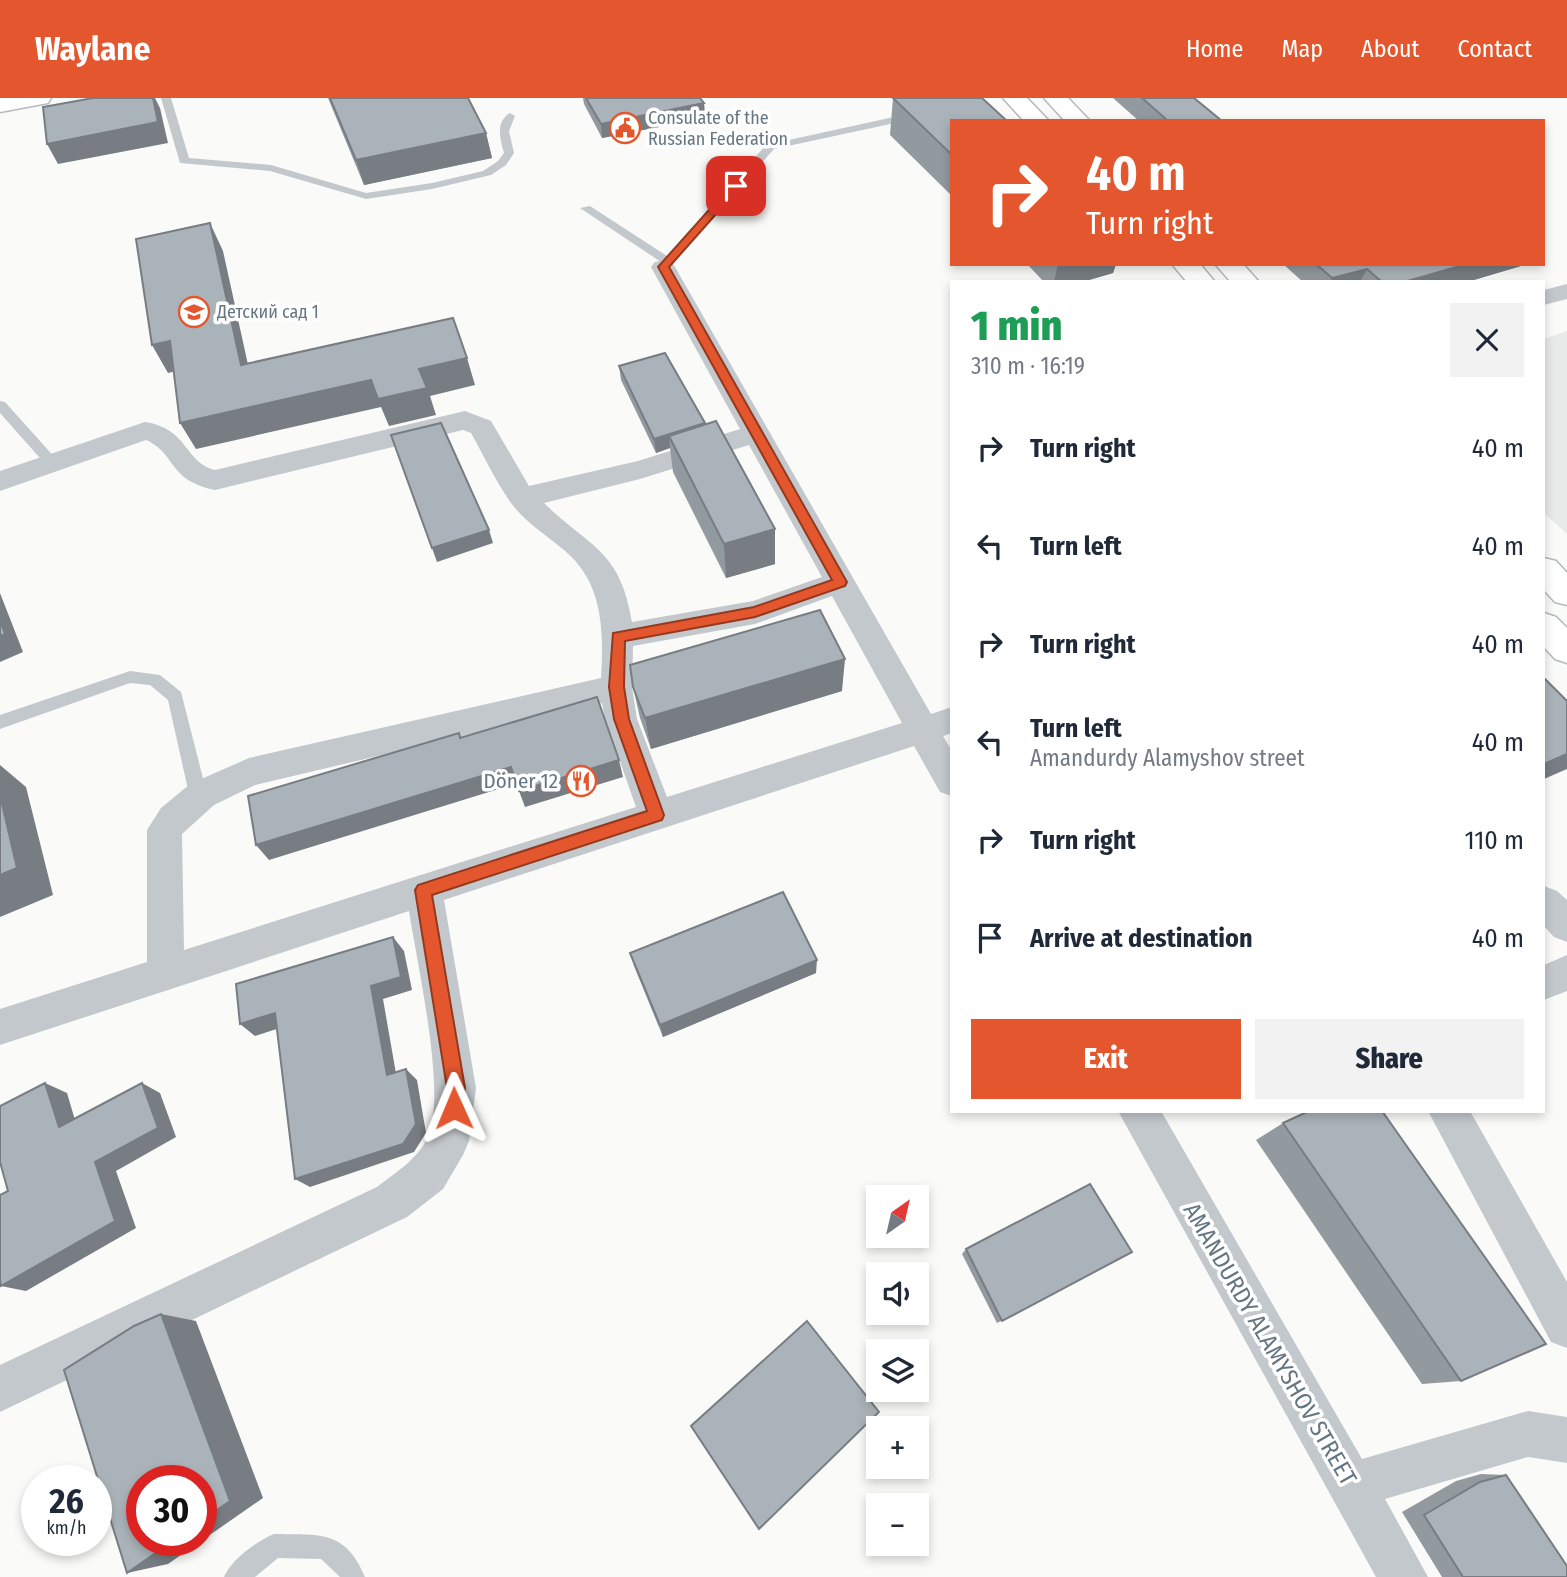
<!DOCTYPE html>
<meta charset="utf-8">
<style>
body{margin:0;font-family:"Fira Sans Condensed",sans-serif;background:#f2f2f3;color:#1f2937;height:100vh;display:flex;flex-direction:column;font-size:26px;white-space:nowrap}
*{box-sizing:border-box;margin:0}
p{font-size:23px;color:#747a83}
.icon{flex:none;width:38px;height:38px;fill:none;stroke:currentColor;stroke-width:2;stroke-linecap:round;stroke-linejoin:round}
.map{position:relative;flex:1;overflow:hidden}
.panel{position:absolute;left:950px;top:182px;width:595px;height:833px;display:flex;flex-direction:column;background:#fff;border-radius:0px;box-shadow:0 4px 10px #0003}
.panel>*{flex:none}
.banner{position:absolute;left:950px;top:21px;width:595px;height:147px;border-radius:0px;box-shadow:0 4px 10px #0003;background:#e4572e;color:#fff;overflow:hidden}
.needle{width:46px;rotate:34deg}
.controls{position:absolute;left:866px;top:1087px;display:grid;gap:14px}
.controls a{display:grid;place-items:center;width:63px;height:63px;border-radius:0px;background:#fff;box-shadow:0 4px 10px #0003;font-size:35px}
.speed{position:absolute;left:21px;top:1367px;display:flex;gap:14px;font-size:35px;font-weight:700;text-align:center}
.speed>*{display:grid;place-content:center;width:91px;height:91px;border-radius:50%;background:#fff;box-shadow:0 4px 10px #0003;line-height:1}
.speed small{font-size:18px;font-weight:400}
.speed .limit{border:10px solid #d22;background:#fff;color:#111}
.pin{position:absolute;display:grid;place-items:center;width:60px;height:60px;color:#fff;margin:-30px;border-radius:14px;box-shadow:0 4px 10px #0006}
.me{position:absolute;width:77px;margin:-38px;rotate:359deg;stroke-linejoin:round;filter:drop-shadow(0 0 5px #0008)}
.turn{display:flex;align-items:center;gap:24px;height:147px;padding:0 21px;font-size:32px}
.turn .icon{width:91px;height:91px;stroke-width:2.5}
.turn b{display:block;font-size:49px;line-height:60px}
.round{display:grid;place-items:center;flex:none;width:74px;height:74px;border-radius:0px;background:#f2f2f3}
.head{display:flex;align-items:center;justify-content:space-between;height:119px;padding:0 21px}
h1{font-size:42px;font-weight:800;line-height:52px;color:#1e9e55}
.primary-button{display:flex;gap:14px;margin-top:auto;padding:14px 21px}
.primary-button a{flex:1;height:80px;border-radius:0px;background:#e4572e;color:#fff;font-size:28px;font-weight:800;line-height:80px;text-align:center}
.primary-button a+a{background:#f2f2f3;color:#1f2937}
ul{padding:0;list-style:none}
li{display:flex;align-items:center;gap:21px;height:98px;padding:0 21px}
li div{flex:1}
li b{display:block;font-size:26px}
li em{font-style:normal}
header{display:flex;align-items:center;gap:42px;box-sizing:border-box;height:98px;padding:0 35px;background:#e4572e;color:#fff}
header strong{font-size:33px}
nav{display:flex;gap:38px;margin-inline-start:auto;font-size:24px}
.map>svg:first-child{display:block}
.built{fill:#e8e9e9}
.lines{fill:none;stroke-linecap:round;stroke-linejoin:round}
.secondary-casing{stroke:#b3babf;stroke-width:3}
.primary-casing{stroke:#b5babe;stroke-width:3}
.service{fill:#c3c8cc;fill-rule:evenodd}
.minor{fill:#c3c8cc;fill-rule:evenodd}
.secondary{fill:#fff;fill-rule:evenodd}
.primary{fill:#fff;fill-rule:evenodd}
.wall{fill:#929a9f}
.shaded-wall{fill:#777d82}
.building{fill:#aab3b9;stroke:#777d82;stroke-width:2}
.route{fill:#e4572e;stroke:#94391e;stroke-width:2}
.labels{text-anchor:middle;stroke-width:7;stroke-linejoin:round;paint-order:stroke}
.far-poi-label{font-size:18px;fill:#657683;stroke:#fff;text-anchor:start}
.poi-label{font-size:21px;fill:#657683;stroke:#fff;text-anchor:end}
.near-street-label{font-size:24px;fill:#657683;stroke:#fff}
</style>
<header>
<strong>Waylane</strong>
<nav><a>Home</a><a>Map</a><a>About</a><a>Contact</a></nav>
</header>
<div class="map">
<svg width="1567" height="1479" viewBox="0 0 1567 1479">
<rect width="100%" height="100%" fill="#fafaf8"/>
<!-- built -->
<path class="built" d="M1567,233V436L1544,415V241Z"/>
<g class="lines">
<!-- secondary casing -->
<g class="secondary-casing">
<path id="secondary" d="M1003,0H1027L1049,23H1024Z
M1044,0H1068L1090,23H1065Z
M1172,166H1200L1215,184H1187Z
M1215,166H1243L1259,184H1231Z
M1544,460L1556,463L1567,475V507L1555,504L1544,492Z
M1544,515L1556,519L1567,530V565L1555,561L1544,549Z"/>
</g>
<!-- primary casing -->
<g class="primary-casing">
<path id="primary" d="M0,0H51L48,5L0,14Z"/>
</g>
<!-- service -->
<path class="service" d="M161,0H171L189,60L271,67L366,95L432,85L483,73L498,63L504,55C500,41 495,24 510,15L515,18L509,33L514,55L506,67L491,77L432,91L366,101L270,73L180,65Z
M901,0H911L924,17L923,19L774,51L667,172H659L657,169L661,164L580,110L590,108L667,158L766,47L912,15Z
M0,303L5,304L57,362V368H47L0,315Z
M130,573L160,577L181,594L207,696L204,701L198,703L192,701L189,696L168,602L150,587L130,585L0,631V617Z
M274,1436C319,1437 345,1431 365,1479H340L321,1461L278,1460L255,1479H224C231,1462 257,1443 274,1436Z"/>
<!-- minor -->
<path class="minor" d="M663,162L671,164L675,169L931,616L952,609V635L943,638L952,653V698L940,694L914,648L444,802L476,990L469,1043L463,1057L443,1091L407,1119L0,1314V1267L377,1089C396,1074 420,1060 429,1036C446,992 417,865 409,813L0,947V911L147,864V732L161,710L190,686L249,660L601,580C604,532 603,484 564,452C546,437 525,424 511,405C496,384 484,358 471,335L463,332L215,392C167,382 177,356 146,342L0,393V373L145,324C189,331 184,364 215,372L465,313L491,323L529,388L638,363L740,331L651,169L655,164ZM749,347L822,479L753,503L632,524C620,451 590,450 544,405L640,381ZM832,498L902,625L667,699L637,621L632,589L633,548L755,526ZM602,605L605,621L636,709L184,852L182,736L214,707L255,687Z
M1567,186V201L1544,207V192Z
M1544,788L1557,793L1567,802V844L1554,839L1544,828Z
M1567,857V893L1544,902V867Z
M1118,1013H1161L1362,1361L1528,1313L1567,1319V1365L1528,1359L1385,1401L1428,1479H1376Z
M1428,1013H1470L1567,1184V1250L1551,1244Z"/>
<!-- secondary -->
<use href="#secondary" class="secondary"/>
<!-- primary -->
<use href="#primary" class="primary"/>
</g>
<!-- wall -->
<path class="wall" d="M328,0H468L486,35L492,60L364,87Z
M583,0H700L704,5L705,20L602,40L584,6Z
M893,0L952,23V98L890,37Z
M1113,0H1194L1222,23H1139Z
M1027,166H1116L1113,175L1082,184H1044Z
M1283,166H1528L1467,184H1303Z
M619,268L705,325L775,431V466L726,480L673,374L670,350L656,355L621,282Z
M633,589L842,593L651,651L640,620Z
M630,855L816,875L663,939L634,868Z
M1283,1025L1461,1283L1422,1286L1256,1042Z
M966,1151L1132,1154L997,1225L962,1156Z
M1481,1376L1506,1377L1567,1479H1442L1402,1414L1456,1383Z"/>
<!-- shaded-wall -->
<path class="shaded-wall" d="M153,0H155L160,10L168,45L58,66L47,46Z
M704,5L705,20L602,40L601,26Z
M486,35L492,60L364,87L356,62Z
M210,125L223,153L254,294L241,267Z
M1058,166H1116L1113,175L1082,184H1054Z
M1467,166H1528L1467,184H1404Z
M1367,171L1360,184H1330L1332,180Z
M170,243L185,271L168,275L152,247Z
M467,260L475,287L430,298L436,317L389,328L381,309L196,351L180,325Z
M705,325L706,339L669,338L670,350L656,355L654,341Z
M775,431V466L726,480L724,446Z
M489,432L493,445L437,464L432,450Z
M0,495L23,554L0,564Z
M845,561L842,593L651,651L645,620Z
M1567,656V671L1544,681V666Z
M619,662L623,679L525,709L519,693Z
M0,667L26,689L53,797L0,819Z
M511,669L518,685L269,762L256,747Z
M393,839L404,853L412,892L383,901L398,987L387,977L371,888Z
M817,862L816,875L663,939L660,927Z
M275,915L289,927L255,938L240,926Z
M406,971L417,982L426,1035L414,1054L310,1089L295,1081Z
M45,985L67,995L80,1039L59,1029Z
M142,985L160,995L176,1039L116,1073L136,1130L26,1193L1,1188L95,1064Z
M161,1216L196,1223L263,1400L168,1466L127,1475L174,1442H201V1423Z"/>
<!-- building -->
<path class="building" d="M93,0H153L158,24L47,46L43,9Z
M330,0H468L486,35L356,62Z
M586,0H700L704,5L601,26Z
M893,0H982L1007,23H952V57Z
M1142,0H1194L1222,23H1168Z
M210,125L241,267L453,220L467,260L419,271L427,290L378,301L371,282L180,325L170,243L152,247L136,141Z
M1316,166H1467L1404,184H1382L1367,171L1332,180Z
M665,255L705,325L654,341L619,268Z
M716,323L775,431L724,446L669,338Z
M441,325L489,432L432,450L391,337Z
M820,512L845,561L645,620L633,589L630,567Z
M0,523L5,536L0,538Z
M1544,580L1567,603V656L1544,666Z
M597,599L619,662L519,693L511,669L256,747L248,698L459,635L460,640Z
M0,697L17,770L0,777Z
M783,794L817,862L660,927L630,855Z
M393,839L401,879L371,888L387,977L406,971L416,1026L403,1046L295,1081L275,915L240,926L236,886Z
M45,985L59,1029L142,985L158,1030L95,1064L115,1123L1,1188L0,1182V1097L8,1093L0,1064V1008Z
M1309,1013H1382L1546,1246L1461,1283L1283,1025Z
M1090,1086L1132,1154L1002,1223L966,1151Z
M161,1216L230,1403L201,1423V1382H142V1442H174L127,1475L64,1272L134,1228Z
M807,1223L879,1314L759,1431L691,1328Z
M1506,1377L1567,1468V1479H1463L1424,1417L1480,1384Z"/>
<!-- route -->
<path class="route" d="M732,86L741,88L669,169L847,484L845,488L755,519L625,543L624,589L629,621L664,717L662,722L432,797L465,990L461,1016L454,1019L448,1016L445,1010L447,990L415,792L418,787L647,713L614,621L609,589L613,535L754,509L832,482L658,169Z"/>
<!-- icons -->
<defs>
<g id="civic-ring" transform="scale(1.575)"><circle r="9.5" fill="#fff" stroke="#e4572e" stroke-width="1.5"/><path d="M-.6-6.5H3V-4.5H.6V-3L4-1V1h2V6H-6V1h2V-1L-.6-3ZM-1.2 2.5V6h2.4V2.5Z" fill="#e4572e"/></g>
<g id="school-ring" transform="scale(1.575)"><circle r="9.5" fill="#fff" stroke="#e4572e" stroke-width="1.5"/><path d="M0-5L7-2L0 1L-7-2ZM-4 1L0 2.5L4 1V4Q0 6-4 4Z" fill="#e4572e"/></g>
<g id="restaurant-ring" transform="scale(1.575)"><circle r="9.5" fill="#fff" stroke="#e4572e" stroke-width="1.5"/><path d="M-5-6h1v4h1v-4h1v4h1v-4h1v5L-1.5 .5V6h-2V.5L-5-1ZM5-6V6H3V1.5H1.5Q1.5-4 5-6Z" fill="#e4572e"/></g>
</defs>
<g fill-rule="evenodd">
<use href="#civic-ring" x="625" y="30"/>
<use href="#school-ring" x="194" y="214"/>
<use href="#restaurant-ring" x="581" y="683"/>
</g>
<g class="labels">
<!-- far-poi labels -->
<g class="far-poi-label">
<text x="648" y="26">Consulate of the<tspan x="648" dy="21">Russian Federation</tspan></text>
<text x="217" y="220">Детский сад 1</text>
</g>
<!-- poi labels -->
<g class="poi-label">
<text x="558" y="690">Döner 12</text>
</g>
<!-- near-street labels -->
<g class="near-street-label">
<text transform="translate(1270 1246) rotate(60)" y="8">AMANDURDY ALAMYSHOV STREET</text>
</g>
</g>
</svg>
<div class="controls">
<a><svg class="needle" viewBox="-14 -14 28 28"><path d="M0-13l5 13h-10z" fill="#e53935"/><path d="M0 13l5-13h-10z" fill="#747a83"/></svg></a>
<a><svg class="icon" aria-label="sound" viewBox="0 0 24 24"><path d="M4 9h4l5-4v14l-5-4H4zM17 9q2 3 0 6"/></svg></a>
<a><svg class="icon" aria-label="layers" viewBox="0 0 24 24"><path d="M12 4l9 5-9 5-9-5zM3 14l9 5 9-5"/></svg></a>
<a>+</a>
<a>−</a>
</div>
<div class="speed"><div>26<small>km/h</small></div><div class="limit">30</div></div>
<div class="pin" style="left:736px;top:88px;background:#d93025"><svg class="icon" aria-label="arrive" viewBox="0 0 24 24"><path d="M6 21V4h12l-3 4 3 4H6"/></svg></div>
<svg class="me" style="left:454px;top:1010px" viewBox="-20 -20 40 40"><path d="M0-17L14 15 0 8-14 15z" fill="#e4572e" stroke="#fff" stroke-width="4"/></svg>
<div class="banner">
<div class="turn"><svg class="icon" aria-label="right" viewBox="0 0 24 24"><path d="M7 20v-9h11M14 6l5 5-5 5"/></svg><div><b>40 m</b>Turn right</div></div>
</div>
<section class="panel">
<div class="head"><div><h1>1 min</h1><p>310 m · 16:19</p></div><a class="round"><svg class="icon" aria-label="close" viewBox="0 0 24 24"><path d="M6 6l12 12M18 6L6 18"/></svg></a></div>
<ul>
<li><svg class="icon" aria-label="right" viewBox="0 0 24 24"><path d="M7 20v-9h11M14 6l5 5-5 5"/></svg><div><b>Turn right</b></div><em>40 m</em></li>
<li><svg class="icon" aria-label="left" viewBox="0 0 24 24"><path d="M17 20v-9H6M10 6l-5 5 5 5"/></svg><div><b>Turn left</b></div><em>40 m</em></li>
<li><svg class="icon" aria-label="right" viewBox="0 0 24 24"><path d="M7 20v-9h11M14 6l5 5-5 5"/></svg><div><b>Turn right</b></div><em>40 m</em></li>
<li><svg class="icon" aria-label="left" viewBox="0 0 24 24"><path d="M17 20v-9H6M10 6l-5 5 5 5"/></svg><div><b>Turn left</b><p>Amandurdy Alamyshov street</p></div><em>40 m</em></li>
<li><svg class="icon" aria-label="right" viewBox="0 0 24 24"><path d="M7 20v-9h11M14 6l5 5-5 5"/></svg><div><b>Turn right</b></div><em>110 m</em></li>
<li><svg class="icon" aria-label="arrive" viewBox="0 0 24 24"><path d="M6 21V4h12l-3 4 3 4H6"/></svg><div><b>Arrive at destination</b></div><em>40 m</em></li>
</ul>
<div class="primary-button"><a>Exit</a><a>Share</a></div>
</section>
</div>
